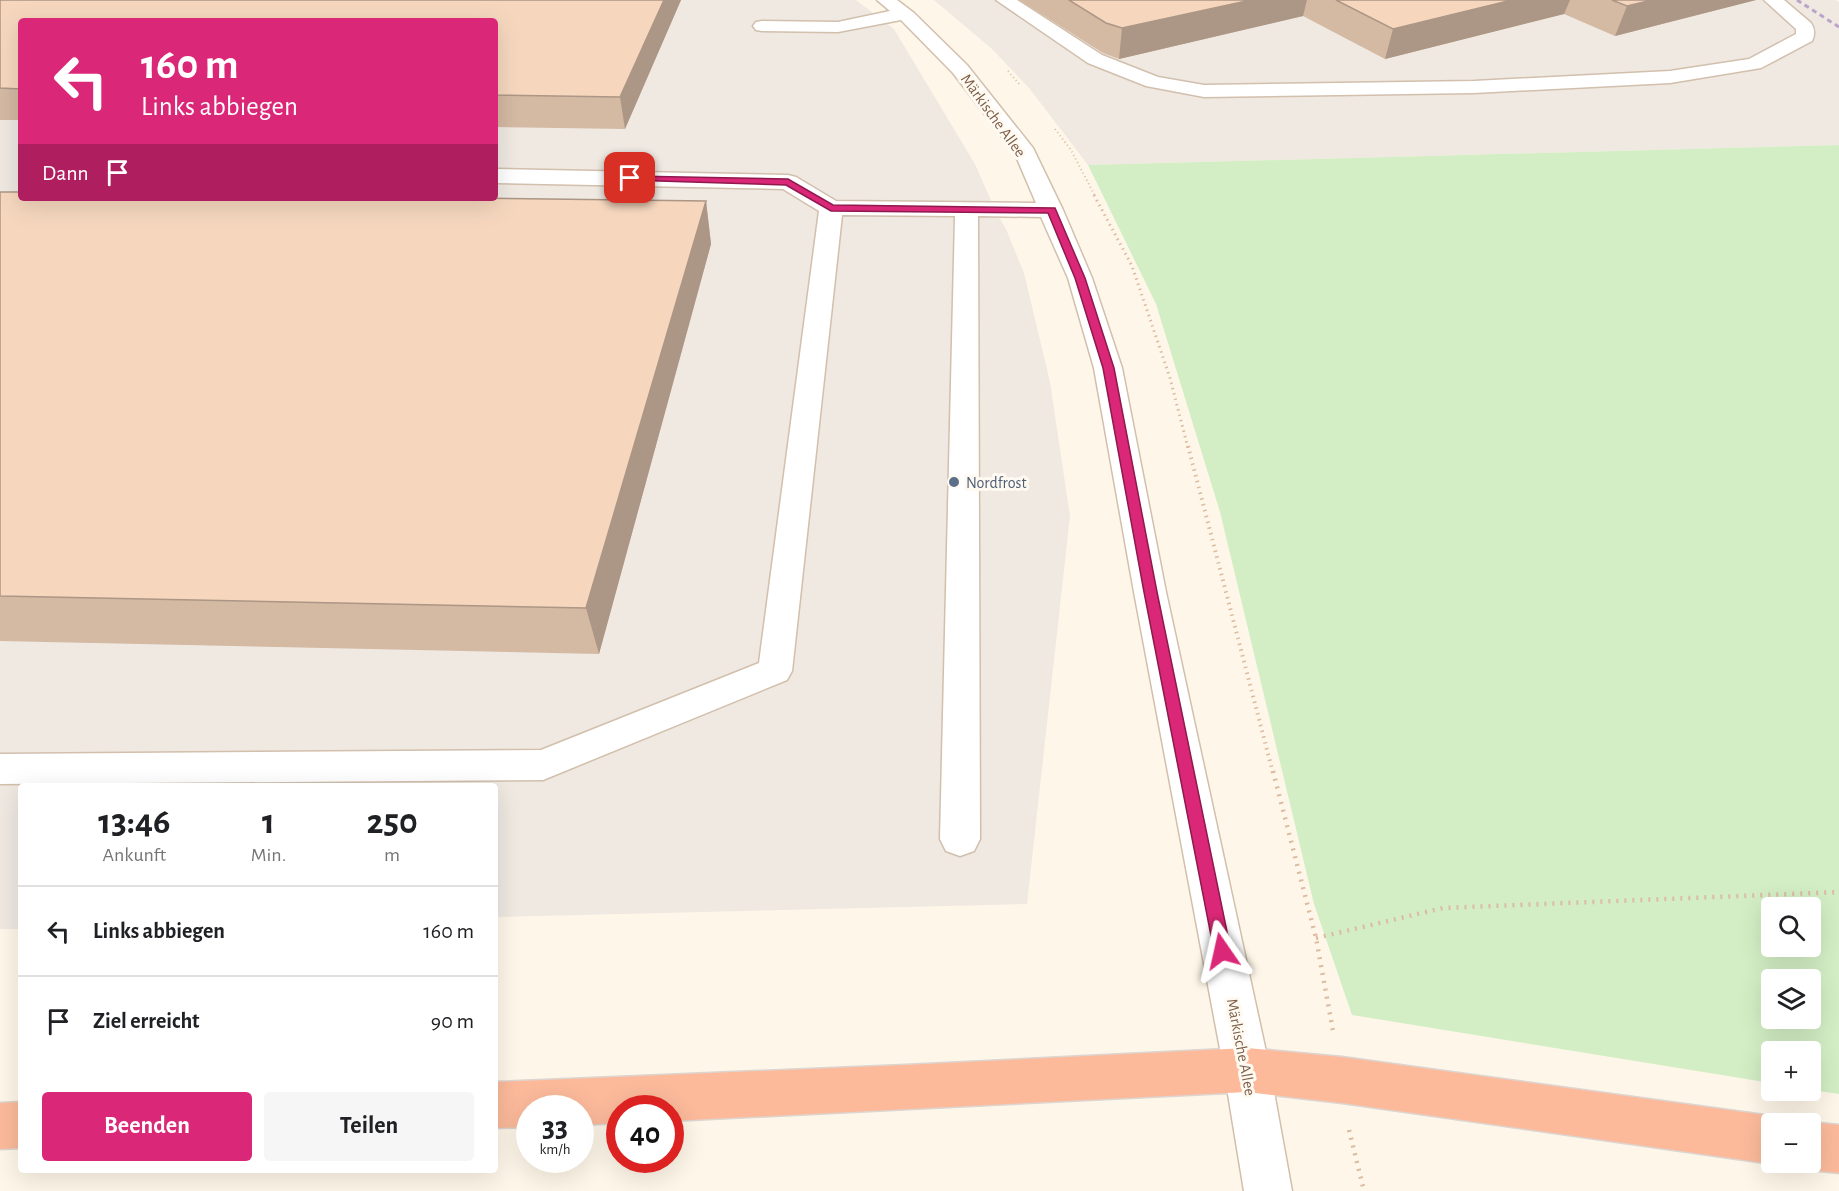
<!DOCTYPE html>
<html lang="de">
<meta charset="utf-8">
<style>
body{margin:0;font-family:"Alegreya Sans",sans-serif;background:#f6f6f6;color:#202124;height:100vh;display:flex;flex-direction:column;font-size:22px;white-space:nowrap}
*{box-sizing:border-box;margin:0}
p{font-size:20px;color:#757577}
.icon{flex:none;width:33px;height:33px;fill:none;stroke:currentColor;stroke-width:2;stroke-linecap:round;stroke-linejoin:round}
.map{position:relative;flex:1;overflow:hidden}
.side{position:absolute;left:18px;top:783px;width:480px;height:390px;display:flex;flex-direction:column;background:#fff;border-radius:6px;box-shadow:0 6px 24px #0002}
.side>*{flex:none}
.guide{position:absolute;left:18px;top:18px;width:480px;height:183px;border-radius:6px;box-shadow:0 6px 24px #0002;background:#db2777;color:#fff;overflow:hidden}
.fabs{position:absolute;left:1761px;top:897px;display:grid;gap:12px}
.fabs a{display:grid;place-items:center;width:60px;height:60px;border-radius:6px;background:#fff;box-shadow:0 6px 24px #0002;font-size:30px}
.speed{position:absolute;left:516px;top:1095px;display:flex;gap:12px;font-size:30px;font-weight:700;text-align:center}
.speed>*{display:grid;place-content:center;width:78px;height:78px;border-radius:50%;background:#fff;box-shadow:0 6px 24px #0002;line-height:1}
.speed small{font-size:15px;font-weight:400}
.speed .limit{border:9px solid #d22;background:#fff;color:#111}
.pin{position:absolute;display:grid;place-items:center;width:51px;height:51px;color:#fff;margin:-26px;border-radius:12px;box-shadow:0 3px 9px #0006}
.me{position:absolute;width:66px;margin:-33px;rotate:349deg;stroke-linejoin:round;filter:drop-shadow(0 0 4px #0008)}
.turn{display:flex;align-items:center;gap:21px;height:126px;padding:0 24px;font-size:27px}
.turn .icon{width:78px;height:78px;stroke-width:2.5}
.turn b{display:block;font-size:42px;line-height:51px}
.then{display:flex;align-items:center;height:57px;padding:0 24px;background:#0003;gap:12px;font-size:22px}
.eta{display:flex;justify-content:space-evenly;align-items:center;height:102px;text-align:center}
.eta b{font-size:36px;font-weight:700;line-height:42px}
.primary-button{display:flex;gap:12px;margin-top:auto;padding:12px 24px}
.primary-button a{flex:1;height:69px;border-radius:6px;background:#db2777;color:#fff;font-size:24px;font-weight:700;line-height:69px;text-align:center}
.primary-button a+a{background:#f6f6f6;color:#202124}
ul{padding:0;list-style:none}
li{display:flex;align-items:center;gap:18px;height:90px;padding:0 24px;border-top:2px solid #e0e0e0}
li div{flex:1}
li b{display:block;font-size:22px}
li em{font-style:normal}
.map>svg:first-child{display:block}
.industrial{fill:#efe9e2;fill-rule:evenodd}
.green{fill:#d3eec5;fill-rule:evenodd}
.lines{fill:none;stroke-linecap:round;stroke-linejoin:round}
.minor-casing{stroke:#d2bfac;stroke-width:3}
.highway-casing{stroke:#ddd5d0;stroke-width:3}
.path-far3{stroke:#dcbba0;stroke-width:2;stroke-dasharray:1 3;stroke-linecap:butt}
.path-far2{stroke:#dcbba0;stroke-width:3;stroke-dasharray:1.5 4;stroke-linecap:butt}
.path-far1{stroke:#dcbba0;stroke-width:4;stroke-dasharray:1.5 4.5;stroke-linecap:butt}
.path{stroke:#dcbba0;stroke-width:4.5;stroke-dasharray:2 6;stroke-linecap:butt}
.minor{fill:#fff;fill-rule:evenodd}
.highway{fill:#fcba9b;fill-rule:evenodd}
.rail{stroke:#bba4ca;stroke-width:3;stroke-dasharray:5 4;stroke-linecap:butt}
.wall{fill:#d4b9a3}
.shaded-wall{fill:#ac9685}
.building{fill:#f6d7be;stroke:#ac9685;stroke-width:1.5}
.route{fill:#db2777;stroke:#8e194d;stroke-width:1.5}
.service-dot{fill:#5c6f8a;stroke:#fffaf1;stroke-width:2}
.labels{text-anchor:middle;stroke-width:6;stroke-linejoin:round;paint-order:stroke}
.street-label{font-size:16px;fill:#7c5e49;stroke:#fffaf1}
.service-label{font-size:16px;fill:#4e5e75;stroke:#fffaf1;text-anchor:start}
</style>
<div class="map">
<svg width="1839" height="1191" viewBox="0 0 1839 1191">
<rect width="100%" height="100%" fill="#fef7e9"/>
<!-- industrial -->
<path class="industrial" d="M0,0H856L894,29L975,164L996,212L1006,229L1024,273L1050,382L1070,516L1027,904L495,917V786H21V929H0ZM21,21H495V198H21Z
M934,0H1836L1839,2V145L1088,165L1029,88L992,49Z"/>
<!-- green -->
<path class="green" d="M1839,145V1094L1811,1090L1810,1052H1772L1771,1083L1352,1015L1314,904L1220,512L1156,304L1088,165ZM1772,908H1810V946H1772ZM1772,980H1810V1018H1772Z"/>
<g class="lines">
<!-- minor casing -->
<g class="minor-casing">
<path id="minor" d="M877,0H897L914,13L967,65L1033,148L1063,210L1092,278L1122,368L1166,592L1270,1070L1292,1191H1244L1224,1070L1134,592L1094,368L1068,278L1041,217L978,216L980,839L974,851L960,856L946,851L940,839L955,216L842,215L792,671L787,680L543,780L0,784V754L541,750L759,663L819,211L783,189L495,183V169L788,175L796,177L836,201L1036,203L1015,154L953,73L901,20L838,32L762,31L756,30L753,26L756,22L762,21L838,22L890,11Z
M996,0H1017L1102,55L1158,77L1204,85L1474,81L1670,71L1749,59L1796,34V29L1764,0H1784L1811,23C1815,29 1815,35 1812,41L1761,68L1670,83L1474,93L1204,97L1146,86L1088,63Z"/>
</g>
<!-- highway casing -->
<g class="highway-casing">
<path id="highway" d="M1247,1048L1342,1057L1772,1116L1789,1124H1772V1162H1775L1772,1164L1342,1103L1247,1092L670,1121V1108H620V1123L580,1125V1108H530V1127L495,1128V1082L905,1065Z
M21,1102V1148L0,1149V1103Z
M1810,1122L1839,1125V1173L1810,1170L1793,1163L1810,1162V1124H1807Z"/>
</g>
<!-- path-far3 -->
<path class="path-far3" d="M1008,71L1020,85
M1055,129L1071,150L1095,196"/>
<!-- path-far2 -->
<path class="path-far2" d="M1094,195L1132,266L1170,378L1188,448"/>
<!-- path-far1 -->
<path class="path-far1" d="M1188,446L1273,773"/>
<!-- path -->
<path class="path" d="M1273,771L1316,938L1333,1031
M1316,938L1443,908L1839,892
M1349,1130L1364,1191"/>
<!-- minor -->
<use href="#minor" class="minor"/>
<!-- highway -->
<use href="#highway" class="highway"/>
<!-- rail -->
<path class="rail" d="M1797,0L1839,27"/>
</g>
<!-- wall -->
<path class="wall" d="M0,0H681L625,129L495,127V21H21V120H0Z
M1019,0H1756L1615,36L1564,14L1385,59L1303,16L1119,59L1103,53Z
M0,192L706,201L711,244L599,654L0,641Z"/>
<!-- shaded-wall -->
<path class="shaded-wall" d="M664,0H681L625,129L620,97Z
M1251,0H1307L1303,16L1119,59L1122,28Z
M1512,0H1570L1564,14L1385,59L1393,29Z
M1652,0H1756L1615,36L1627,6Z
M706,201L711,244L599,654L586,608Z"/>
<!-- building -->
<path class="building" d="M0,0H664L620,97L495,95V21H21V89L0,88Z
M1069,0H1251L1122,28L1106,23Z
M1336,0H1512L1393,29Z
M1612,0H1652L1627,6Z
M0,192H21V198H466L706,201L586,608L0,596Z"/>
<!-- route -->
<path class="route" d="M630,176L788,179L833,205L1055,208L1085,278L1114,368L1157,592L1231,951L1229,956L1222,959L1216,956L1214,951L1144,592L1103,368L1075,278L1048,213L831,211L786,185L627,180L626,178Z"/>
<!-- markers -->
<circle class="service-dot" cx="954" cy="482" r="6"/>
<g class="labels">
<!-- street labels -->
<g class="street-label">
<text transform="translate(994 115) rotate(54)" y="6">Märkische Allee</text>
<text transform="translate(1242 1047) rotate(79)" y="6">Märkische Allee</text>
</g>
<!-- service labels -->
<g class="service-label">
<text x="966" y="488">Nordfrost</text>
</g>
</g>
</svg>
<div class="fabs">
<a><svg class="icon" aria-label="search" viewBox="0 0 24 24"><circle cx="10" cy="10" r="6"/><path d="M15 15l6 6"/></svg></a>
<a><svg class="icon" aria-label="layers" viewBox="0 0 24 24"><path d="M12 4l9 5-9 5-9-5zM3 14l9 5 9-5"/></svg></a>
<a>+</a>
<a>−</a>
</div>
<div class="speed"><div>33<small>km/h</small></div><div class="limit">40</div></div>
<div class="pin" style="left:630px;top:178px;background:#d93025"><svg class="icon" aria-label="arrive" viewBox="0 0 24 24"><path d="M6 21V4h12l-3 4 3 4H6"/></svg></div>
<svg class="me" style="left:1222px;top:951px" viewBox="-20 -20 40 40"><path d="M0-17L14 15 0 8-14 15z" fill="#db2777" stroke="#fff" stroke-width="4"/></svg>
<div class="guide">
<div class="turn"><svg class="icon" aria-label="left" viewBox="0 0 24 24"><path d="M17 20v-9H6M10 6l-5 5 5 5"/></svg><div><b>160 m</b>Links abbiegen</div></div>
<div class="then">Dann<svg class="icon" aria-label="arrive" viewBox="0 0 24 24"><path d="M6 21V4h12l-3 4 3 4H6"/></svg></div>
</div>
<section class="side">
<div class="eta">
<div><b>13:46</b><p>Ankunft</p></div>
<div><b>1</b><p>Min.</p></div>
<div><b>250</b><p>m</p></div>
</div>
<ul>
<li><svg class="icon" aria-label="left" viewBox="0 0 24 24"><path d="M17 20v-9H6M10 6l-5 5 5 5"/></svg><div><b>Links abbiegen</b></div><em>160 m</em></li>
<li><svg class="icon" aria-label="arrive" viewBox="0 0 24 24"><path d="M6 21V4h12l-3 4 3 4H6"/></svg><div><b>Ziel erreicht</b></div><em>90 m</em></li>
</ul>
<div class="primary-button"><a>Beenden</a><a>Teilen</a></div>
</section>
</div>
